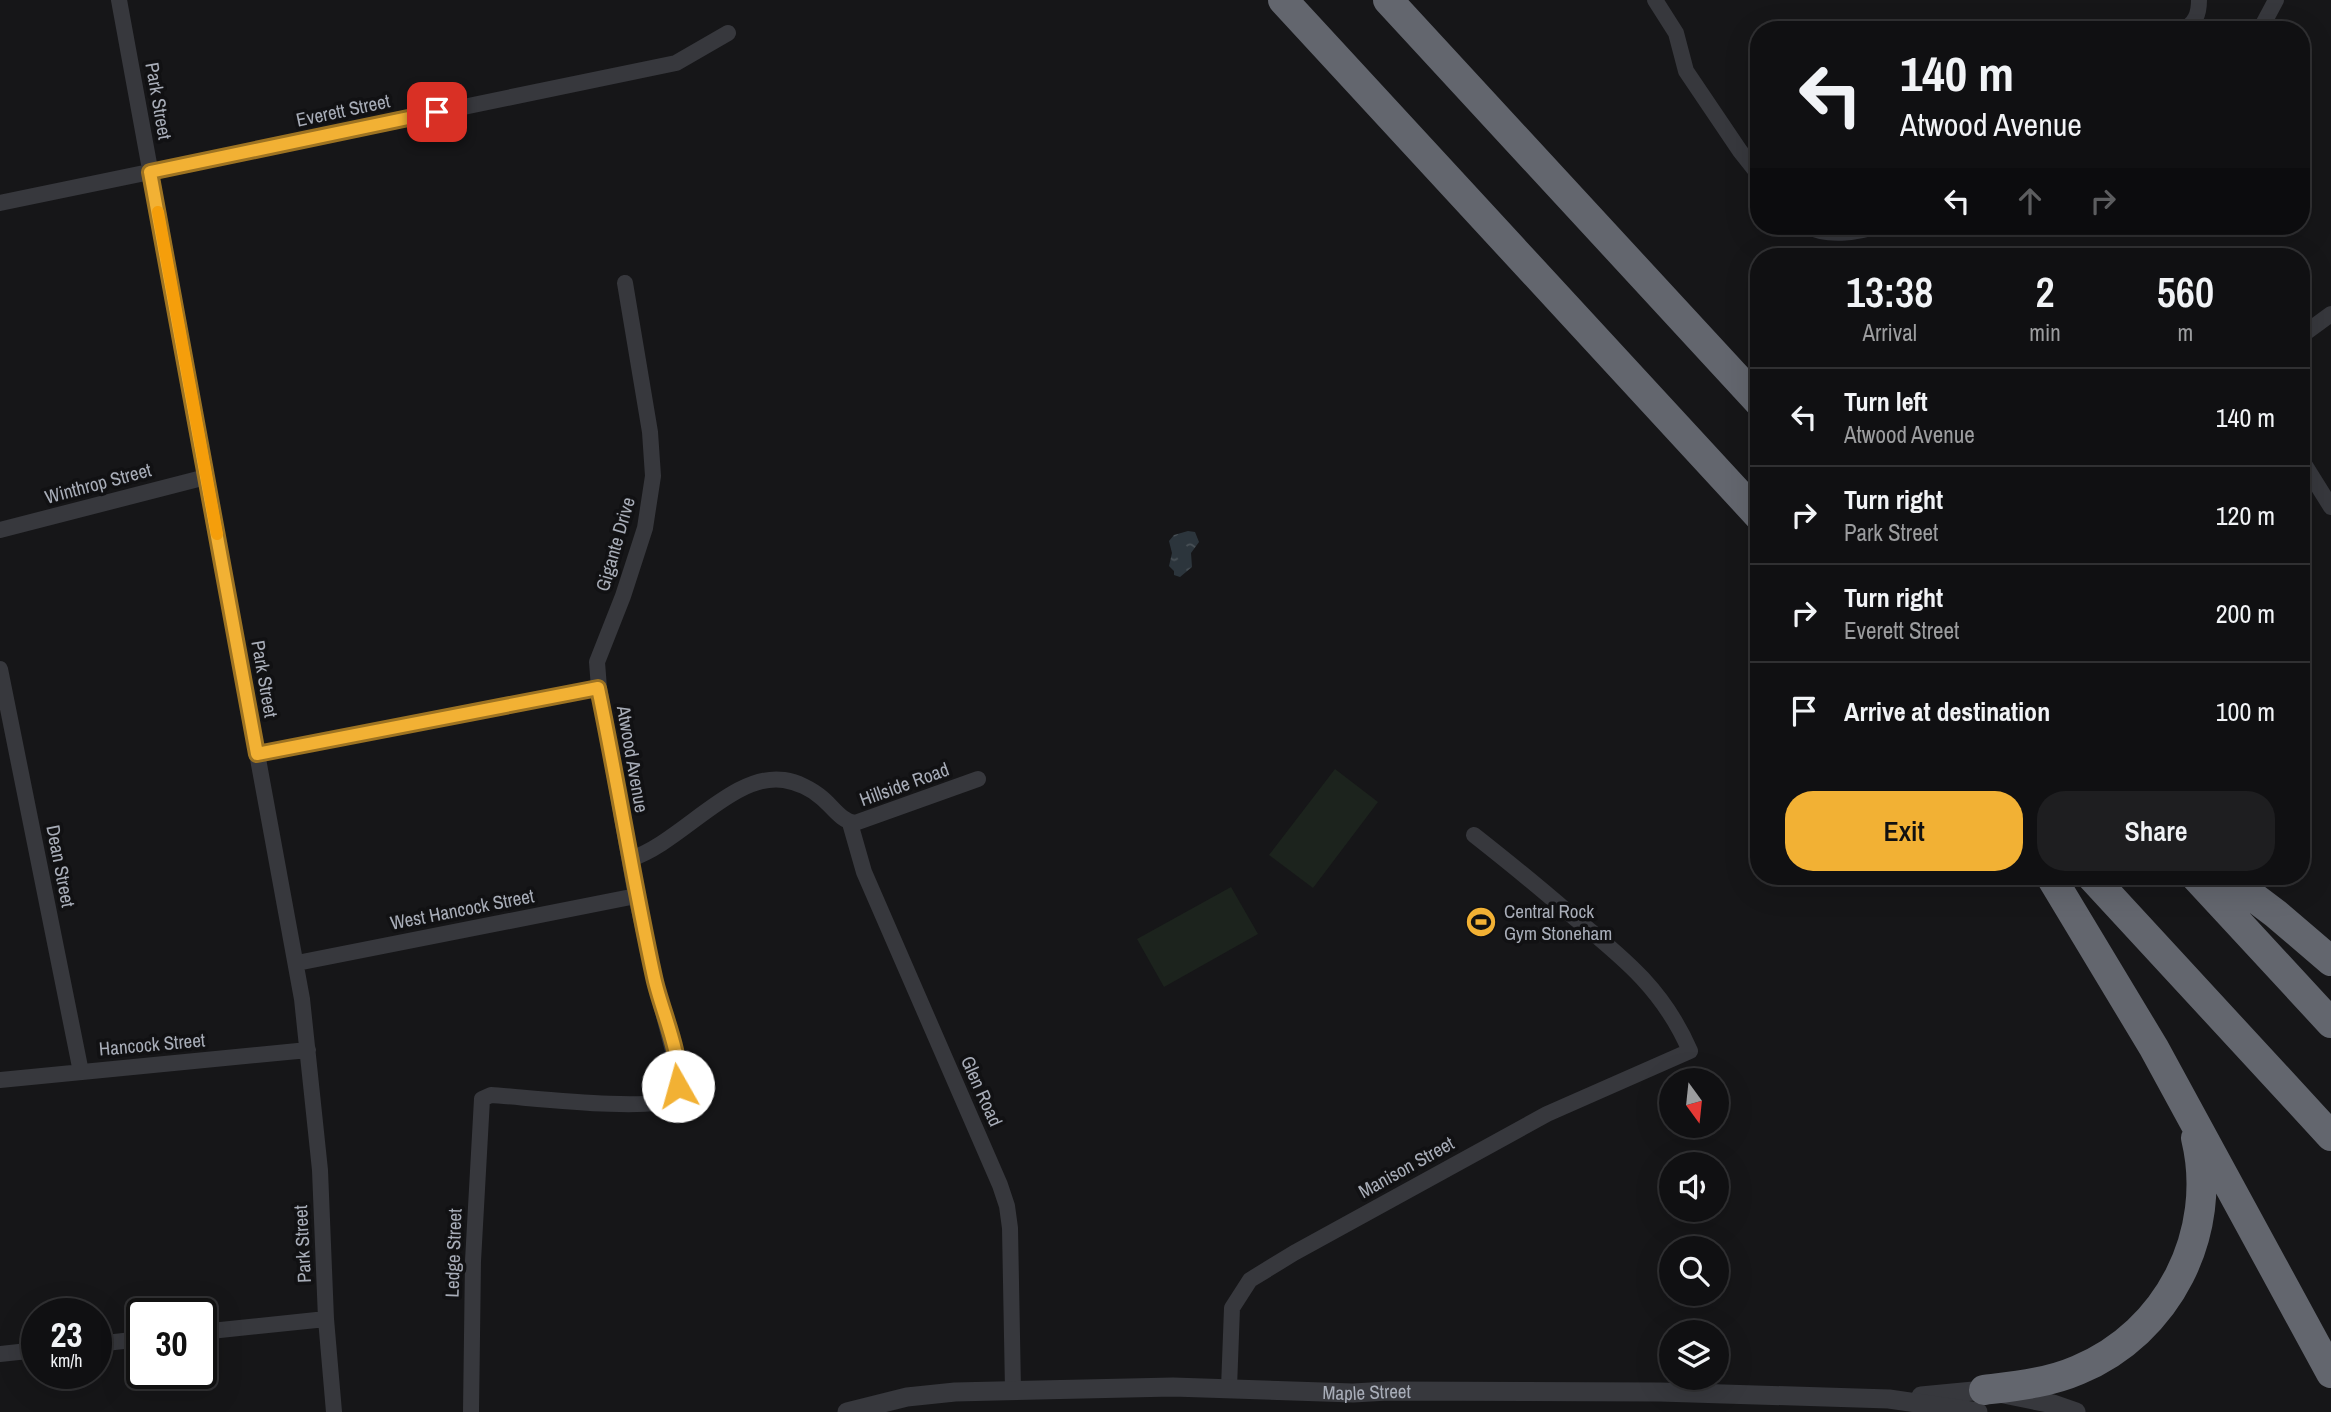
<!DOCTYPE html>
<style>
body{margin:0;font-family:"Archivo Narrow",sans-serif;background:#1e1e20;color:#f1f3f6;height:100vh;display:flex;flex-direction:column;font-size:26px;white-space:nowrap}
*{box-sizing:border-box;margin:0}
p{font-size:23px;color:#9c9d9f}
.icon{flex:none;width:38px;height:38px;fill:none;stroke:currentColor;stroke-width:2;stroke-linecap:round;stroke-linejoin:round}
.map{position:relative;flex:1;overflow:hidden}
.sheet{position:absolute;left:1750px;top:248px;width:560px;height:637px;display:flex;flex-direction:column;background:#101012;border-radius:28px;box-shadow:0 7px 28px #0002,0 0 0 2px #303032}
.sheet>*{flex:none}
.guide{position:absolute;left:1750px;top:21px;width:560px;height:214px;border-radius:28px;box-shadow:0 7px 28px #0002,0 0 0 2px #303032;background:#101012;color:#f1f3f6;overflow:hidden}
.needle{width:46px;rotate:165deg}
.controls{position:absolute;left:1659px;top:1068px;display:grid;gap:14px}
.controls a{display:grid;place-items:center;width:70px;height:70px;border-radius:50%;background:#101012;box-shadow:0 7px 28px #0002,0 0 0 2px #303032;font-size:35px}
.speed{position:absolute;left:21px;top:1298px;display:flex;gap:14px;font-size:35px;font-weight:700;text-align:center}
.speed>*{display:grid;place-content:center;width:91px;height:91px;border-radius:50%;background:#101012;box-shadow:0 7px 28px #0002,0 0 0 2px #303032;line-height:1}
.speed small{font-size:18px;font-weight:400}
.speed .limit{border:4px solid #111;border-radius:10px;background:#fff;color:#111}
.pin{position:absolute;display:grid;place-items:center;width:60px;height:60px;color:#fff;margin:-30px;border-radius:14px;box-shadow:0 4px 10px #0006}
.me{position:absolute;width:77px;margin:-38px;rotate:353deg;stroke-linejoin:round;filter:drop-shadow(0 0 5px #0008)}
.turn{display:flex;align-items:center;gap:24px;height:147px;padding:0 35px;font-size:32px}
.turn .icon{width:91px;height:91px;stroke-width:2.5}
.turn b{display:block;font-size:49px;line-height:60px}
.lanes{display:flex;align-items:center;height:66px;padding:0 35px;background:#0003;justify-content:center;gap:35px;direction:ltr}
.lanes .off{opacity:.35}
.eta{display:flex;justify-content:space-evenly;align-items:center;height:119px;text-align:center}
.eta b{font-size:42px;font-weight:600;line-height:49px}
.cta{display:flex;gap:14px;margin-top:auto;padding:14px 35px}
.cta a{flex:1;height:80px;border-radius:28px;background:#f2b134;color:#111;font-size:28px;font-weight:600;line-height:80px;text-align:center}
.cta a+a{background:#1e1e20;color:#f1f3f6}
ul{padding:0;list-style:none}
li{display:flex;align-items:center;gap:21px;height:98px;padding:0 35px;border-top:2px solid #303032}
li div{flex:1}
li b{display:block;font-size:26px}
li em{font-style:normal}
.map>svg:first-child{display:block}
.pitch{fill:#1c231d}
.water{fill:url(#water-ripples)}
.lines{fill:none;stroke-linecap:round;stroke-linejoin:round}
.minor{stroke:#37383d;stroke-width:16}
.tertiary{stroke:#37383d;stroke-width:19}
.motorway{stroke:#63666e;stroke-width:30}
.route-casing{stroke:#9d7322;stroke-width:18}
.route{stroke:#f2b134;stroke-width:12}
.slow{stroke:#f59e0b;stroke-width:12}
.labels{text-anchor:middle;stroke-width:7;stroke-linejoin:round;paint-order:stroke}
.street-label{font-size:19px;fill:#a8adb8;stroke:#111113}
.poi-label{font-size:19px;fill:#a8adb8;stroke:#111113;text-anchor:start}
</style>
<div class="map">
<svg width="2331" height="1412" viewBox="0 0 2331 1412">
<defs>
<pattern id="water-ripples" width="26" height="14" patternUnits="userSpaceOnUse" patternTransform="scale(1.75)"><rect width="26" height="14" fill="#2c353c"/><path d="M2 4q2-2 4 0t4 0M15 11q2-2 4 0t4 0" fill="none" stroke="#485056"/></pattern>
</defs>
<rect width="100%" height="100%" fill="#161618"/>
<!-- pitch -->
<path class="pitch" d="M1335,769L1378,802L1313,888L1269,855Z
M1231,887L1258,934L1164,987L1137,939Z"/>
<!-- water -->
<path class="water" d="M1188,531L1195,532L1199,542L1191,553L1192,567L1180,577L1174,575V571L1169,566L1172,553L1169,541L1174,535Z"/>
<g class="lines">
<!-- minor -->
<path class="minor" d="M119,0L302,999L320,1170L326,1319L334,1412
M1655,0L1676,33L1686,71L1740,151L1759,175
M2183,30C2195,23 2199,15 2199,0
M2260,30L2276,0
M0,203L676,63L728,33
M1806,226C1827,237 1857,233 1878,226
M2301,336L2331,314
M2301,459L2331,507
M0,530L206,477
M0,669L81,1072
M599,688L597,662L623,596L645,528L653,476L650,432L625,283
M257,754L599,688L636,896L655,981L679,1074L677,1092L672,1099C648,1112 526,1097 491,1095L482,1099L473,1261L471,1412
M850,823L864,872L1000,1185L1007,1206L1010,1228L1013,1390
M630,859C681,843 733,772 784,780C797,782 812,789 822,798C833,807 841,821 855,823L978,779
M297,963L636,896
M0,1080L308,1050
M201,1332L326,1319
M96,1344L142,1339
M0,1354L37,1350
M1229,1388L1232,1308L1250,1280L1294,1253L1547,1114L1690,1051C1663,988 1621,956 1570,914C1539,887 1507,861 1474,835"/>
<!-- tertiary -->
<g class="tertiary">
<path d="M1921,1396L1984,1390L2053,1404L2076,1412"/>
<path id="s1" d="M847,1412L907,1397L955,1392L1173,1387L1353,1393L1388,1391L1660,1392L1889,1399L1978,1412"/>
</g>
<!-- motorway -->
<path class="motorway" d="M1283,0L1759,516
M1388,0L1759,402
M2051,877L2154,1048L2331,1373
M2092,877L2331,1136
M2196,877L2331,1023
M2227,877L2276,914L2331,961
M1984,1390C2016,1386 2048,1383 2078,1370C2168,1333 2219,1233 2196,1138"/>
</g>
<g class="lines">
<!-- route casing -->
<g class="route-casing">
<path id="route" d="M437,112L150,172L257,754L598,688C618,784 633,881 654,977C661,1010 682,1053 678,1086"/>
</g>
<!-- route -->
<use href="#route" class="route"/>
<!-- slow -->
<path class="slow" d="M158,212L217,534"/>
</g>
<!-- icons -->
<defs>
<g id="stadium-disc" transform="scale(1.575)"><circle r="9.5" fill="#f2b134" stroke="#111113"/><path d="M0-5a6.5 5 0 1 0 0 10a6.5 5 0 1 0 0-10ZM-3.5-1.8h7v3.6h-7Z" fill="#111"/></g>
</defs>
<g fill-rule="evenodd">
<use href="#stadium-disc" x="1481" y="922"/>
</g>
<g class="labels">
<!-- street labels -->
<g class="street-label">
<text transform="translate(159 101) rotate(80)" y="7">Park Street</text>
<text transform="translate(343 110) rotate(-12)" y="7">Everett Street</text>
<text transform="translate(98 483) rotate(-15)" y="7">Winthrop Street</text>
<text transform="translate(615 544) rotate(-74)" y="7">Gigante Drive</text>
<text transform="translate(265 679) rotate(80)" y="7">Park Street</text>
<text transform="translate(633 759) rotate(80)" y="7">Atwood Avenue</text>
<text transform="translate(904 784) rotate(-20)" y="7">Hillside Road</text>
<text transform="translate(61 866) rotate(79)" y="7">Dean Street</text>
<text transform="translate(462 909) rotate(-11)" y="7">West Hancock Street</text>
<text transform="translate(152 1044) rotate(-5)" y="7">Hancock Street</text>
<text transform="translate(982 1091) rotate(66)" y="7">Glen Road</text>
<text transform="translate(1406 1167) rotate(-29)" y="7">Manison Street</text>
<text transform="translate(302 1244) rotate(-93)" y="7">Park Street</text>
<text transform="translate(453 1253) rotate(-88)" y="7">Ledge Street</text>
<text dy="7" stroke="none"><textPath href="#s1" startOffset="522">Maple Street</textPath></text>
</g>
<!-- poi labels -->
<g class="poi-label">
<text x="1504" y="918">Central Rock<tspan x="1504" dy="22">Gym Stoneham</tspan></text>
</g>
</g>
</svg>
<div class="controls">
<a><svg class="needle" viewBox="-14 -14 28 28"><path d="M0-13l5 13h-10z" fill="#e53935"/><path d="M0 13l5-13h-10z" fill="#9c9d9f"/></svg></a>
<a><svg class="icon" aria-label="sound" viewBox="0 0 24 24"><path d="M4 9h4l5-4v14l-5-4H4zM17 9q2 3 0 6"/></svg></a>
<a><svg class="icon" aria-label="search" viewBox="0 0 24 24"><circle cx="10" cy="10" r="6"/><path d="M15 15l6 6"/></svg></a>
<a><svg class="icon" aria-label="layers" viewBox="0 0 24 24"><path d="M12 4l9 5-9 5-9-5zM3 14l9 5 9-5"/></svg></a>
</div>
<div class="speed"><div>23<small>km/h</small></div><div class="limit">30</div></div>
<div class="pin" style="left:437px;top:112px;background:#d93025"><svg class="icon" aria-label="arrive" viewBox="0 0 24 24"><path d="M6 21V4h12l-3 4 3 4H6"/></svg></div>
<svg class="me" style="left:678px;top:1086px" viewBox="-20 -20 40 40"><circle r="19" fill="#fff"/><path d="M0-13L10 11 0 6-10 11z" fill="#f2b134"/></svg>
<div class="guide">
<div class="turn"><svg class="icon" aria-label="left" viewBox="0 0 24 24"><path d="M17 20v-9H6M10 6l-5 5 5 5"/></svg><div><b>140 m</b>Atwood Avenue</div></div>
<div class="lanes"><svg class="icon" aria-label="left" viewBox="0 0 24 24"><path d="M17 20v-9H6M10 6l-5 5 5 5"/></svg><svg class="icon off" aria-label="ahead" viewBox="0 0 24 24"><path d="M12 20V5M6 11l6-6 6 6"/></svg><svg class="icon off" aria-label="right" viewBox="0 0 24 24"><path d="M7 20v-9h11M14 6l5 5-5 5"/></svg></div>
</div>
<section class="sheet">
<div class="eta">
<div><b>13:38</b><p>Arrival</p></div>
<div><b>2</b><p>min</p></div>
<div><b>560</b><p>m</p></div>
</div>
<ul>
<li><svg class="icon" aria-label="left" viewBox="0 0 24 24"><path d="M17 20v-9H6M10 6l-5 5 5 5"/></svg><div><b>Turn left</b><p>Atwood Avenue</p></div><em>140 m</em></li>
<li><svg class="icon" aria-label="right" viewBox="0 0 24 24"><path d="M7 20v-9h11M14 6l5 5-5 5"/></svg><div><b>Turn right</b><p>Park Street</p></div><em>120 m</em></li>
<li><svg class="icon" aria-label="right" viewBox="0 0 24 24"><path d="M7 20v-9h11M14 6l5 5-5 5"/></svg><div><b>Turn right</b><p>Everett Street</p></div><em>200 m</em></li>
<li><svg class="icon" aria-label="arrive" viewBox="0 0 24 24"><path d="M6 21V4h12l-3 4 3 4H6"/></svg><div><b>Arrive at destination</b></div><em>100 m</em></li>
</ul>
<div class="cta"><a>Exit</a><a>Share</a></div>
</section>
</div>
